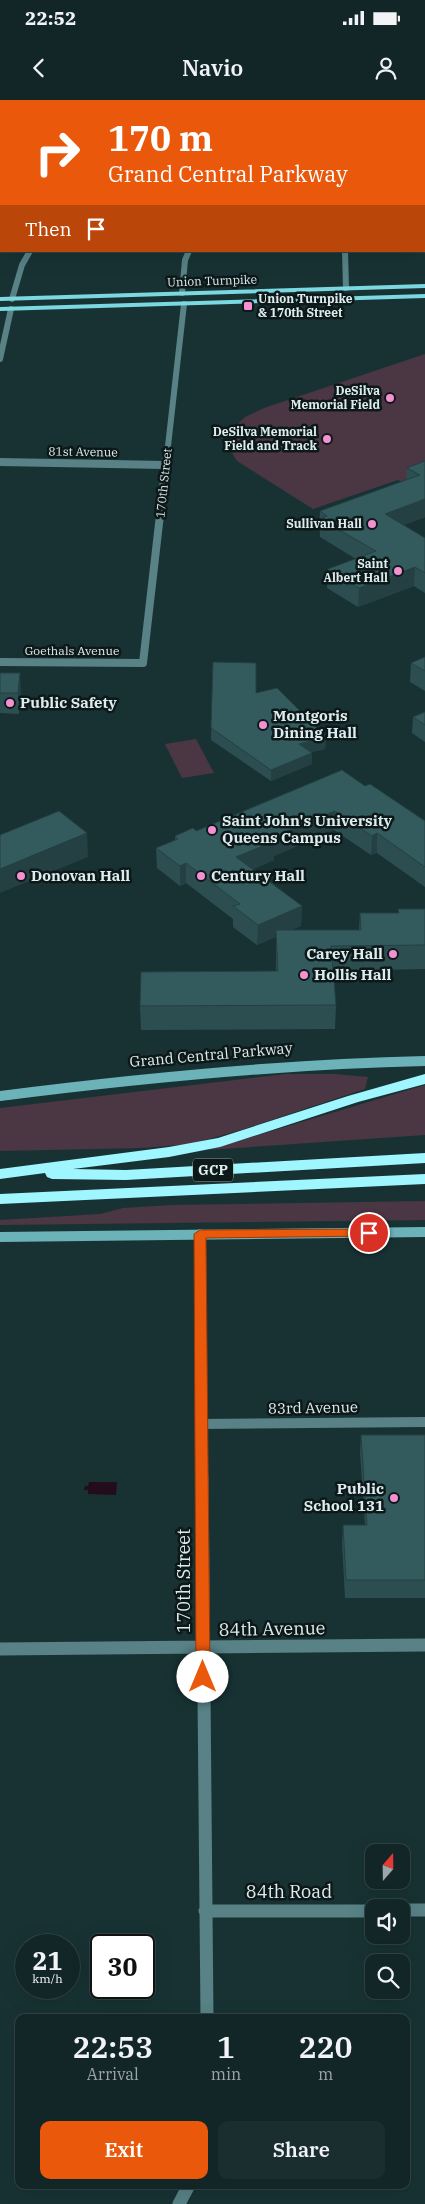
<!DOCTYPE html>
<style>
body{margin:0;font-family:"IBM Plex Serif",serif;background:#1b2e2f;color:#f1f3f6;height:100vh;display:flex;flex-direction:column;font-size:19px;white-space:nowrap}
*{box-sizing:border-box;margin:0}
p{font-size:16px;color:#9ca5a7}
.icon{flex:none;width:28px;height:28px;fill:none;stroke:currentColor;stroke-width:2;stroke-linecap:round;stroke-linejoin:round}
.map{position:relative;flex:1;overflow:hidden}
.sheet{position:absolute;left:15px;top:1914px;width:395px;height:175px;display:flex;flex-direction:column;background:#122627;border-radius:10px;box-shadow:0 5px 20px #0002,0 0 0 1px #314344}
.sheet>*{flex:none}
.hud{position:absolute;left:0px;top:0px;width:425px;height:152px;box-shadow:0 5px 20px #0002,0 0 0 1px #314344;background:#ea580c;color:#fff;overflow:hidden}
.needle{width:32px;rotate:20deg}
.fabs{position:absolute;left:365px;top:1744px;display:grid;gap:10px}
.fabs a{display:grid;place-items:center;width:45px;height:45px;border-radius:10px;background:#122627;box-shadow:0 5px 20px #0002,0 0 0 1px #314344;font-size:25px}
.speed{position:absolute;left:15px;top:1834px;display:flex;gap:10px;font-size:25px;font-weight:700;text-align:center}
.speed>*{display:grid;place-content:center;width:65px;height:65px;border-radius:50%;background:#122627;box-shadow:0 5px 20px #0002,0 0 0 1px #314344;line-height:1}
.speed small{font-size:12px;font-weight:400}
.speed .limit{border:2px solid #111;border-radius:8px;background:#fff;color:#111}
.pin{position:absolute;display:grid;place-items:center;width:42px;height:42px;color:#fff;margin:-21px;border:2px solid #fff;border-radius:50%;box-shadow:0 1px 5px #0007}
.me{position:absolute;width:55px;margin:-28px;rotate:0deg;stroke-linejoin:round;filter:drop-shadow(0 0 4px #0008)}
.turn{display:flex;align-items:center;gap:18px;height:105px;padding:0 25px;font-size:22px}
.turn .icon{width:65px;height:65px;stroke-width:2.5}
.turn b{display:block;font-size:35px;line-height:42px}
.then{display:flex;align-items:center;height:48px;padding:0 25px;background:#0003;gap:10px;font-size:19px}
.eta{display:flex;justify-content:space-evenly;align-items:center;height:85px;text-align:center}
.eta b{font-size:30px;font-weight:600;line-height:35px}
.button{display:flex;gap:10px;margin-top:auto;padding:10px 25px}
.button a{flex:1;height:58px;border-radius:10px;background:#ea580c;color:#fff;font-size:20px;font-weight:600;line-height:58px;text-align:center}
.button a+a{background:#1b2e2f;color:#f1f3f6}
.status{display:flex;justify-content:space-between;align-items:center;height:35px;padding:0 25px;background:#122627;direction:ltr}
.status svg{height:14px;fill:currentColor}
header{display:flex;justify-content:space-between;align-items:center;height:65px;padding:0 25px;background:#122627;font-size:22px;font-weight:600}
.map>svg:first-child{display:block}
.green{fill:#4b3643}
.water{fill:#230c1b}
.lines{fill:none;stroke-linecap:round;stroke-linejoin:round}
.street-far3{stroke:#588286;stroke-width:6}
.street-far2{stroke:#588286;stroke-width:8}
.street-far1{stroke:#588286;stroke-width:10}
.street{stroke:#588286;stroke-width:13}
.secondary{stroke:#6cb2b9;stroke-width:10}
.primary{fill:#7bd8e0;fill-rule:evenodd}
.highway{fill:#9ff6fe;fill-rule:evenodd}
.wall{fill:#2c4e51}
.shaded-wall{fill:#244042}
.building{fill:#335b5e;stroke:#244042}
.route{fill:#ea580c;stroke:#983908}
.poi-dot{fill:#f591d2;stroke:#0d1819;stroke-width:2}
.labels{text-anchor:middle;stroke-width:5;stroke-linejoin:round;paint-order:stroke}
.far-street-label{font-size:12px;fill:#ddecee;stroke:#0d1819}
.far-poi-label{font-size:12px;font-weight:bold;fill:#ddecee;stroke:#0d1819;text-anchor:end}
.shield{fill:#0d1819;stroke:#9facae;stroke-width:1}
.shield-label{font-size:14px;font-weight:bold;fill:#ddecee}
.poi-label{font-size:15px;font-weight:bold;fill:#ddecee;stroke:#0d1819;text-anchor:start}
.street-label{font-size:15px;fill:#ddecee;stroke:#0d1819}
.near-street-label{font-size:18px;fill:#ddecee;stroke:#0d1819}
</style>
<div class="status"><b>22:52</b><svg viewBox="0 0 49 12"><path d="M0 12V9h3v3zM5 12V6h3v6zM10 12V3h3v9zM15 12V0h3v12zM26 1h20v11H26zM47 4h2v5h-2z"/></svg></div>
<header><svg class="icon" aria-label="back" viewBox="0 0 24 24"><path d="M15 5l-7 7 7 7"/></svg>Navio<svg class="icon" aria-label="person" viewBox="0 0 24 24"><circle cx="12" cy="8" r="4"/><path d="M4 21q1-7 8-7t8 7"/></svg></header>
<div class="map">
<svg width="425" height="2104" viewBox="0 0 425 2104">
<rect width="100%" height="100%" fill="#183234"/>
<!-- green -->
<path class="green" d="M425,254V377L406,384L398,380L313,409L237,361L229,348L231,330L245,317L264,308Z
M196,639L214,673L182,678L165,644Z
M285,974H335L368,977L365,989L241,1030L191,1044L142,1048L0,1051V1008Z
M425,985V1035L208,1050Z
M425,1101V1120L0,1125V1120L100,1114L123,1108L171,1105Z"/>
<!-- water -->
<path class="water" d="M89,1382H117L116,1395L88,1394V1390H84L85,1386H88Z"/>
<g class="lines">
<!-- street-far3 -->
<path class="street-far3" d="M345,151L346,188
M182,193L185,160L189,151
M12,199L22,165L30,151
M0,259L11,209
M167,355L184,204"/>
<!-- street-far2 -->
<path class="street-far2" d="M0,362L165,365
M0,562L143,563L167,354"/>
<!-- street-far1 -->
<path class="street-far1" d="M200,1134L202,1378
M201,1324L425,1322"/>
<!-- street -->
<path class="street" d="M202,1377L207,1918
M0,1549L425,1545
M401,1810H425
M205,1811H374
M179,2104L189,2085"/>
<!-- secondary -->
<path class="secondary" d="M0,996C141,978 282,964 425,961
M0,1137L425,1132"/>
<!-- primary -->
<path class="primary" d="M425,184V188L0,201V197Z
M425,194V198L0,211V207Z"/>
<!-- highway -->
<path class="highway" d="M425,974V984L358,1002L220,1047L169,1057L73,1069L126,1070L425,1053V1063L126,1080L52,1079L47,1077L45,1073L0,1079V1069L169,1047L218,1038L348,996Z
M425,1074V1084L0,1104V1094Z"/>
</g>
<!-- wall -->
<path class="wall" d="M425,361V417L404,425L425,438V493L414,486L358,507L327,488L328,469L356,459L320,437V430H319L320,411L406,380L407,368Z
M425,557V591L410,582L411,563Z
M213,562L256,593L326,637L325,649L312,652V664L271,681L211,640Z
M0,573L21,593L19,614L0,613Z
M425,612V642L412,633L413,617Z
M365,686L425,721V787L377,753L371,755L334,730L274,756V760L253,769L302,806L301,826L290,830H359L360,813H398V809H425V869L333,871L336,905L335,929L141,930L140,906L276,871V837L257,845L233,827V819L186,783L180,786L157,768L156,748L175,741V736L196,731Z
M361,1335H425V1498H345L342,1443L343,1425H365L360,1353Z"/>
<!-- shaded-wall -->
<path class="shaded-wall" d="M425,399V417L384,433L385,414Z
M415,467L414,486L358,507L359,488Z
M20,573L21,593L19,614L18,593Z
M326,637L325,649L299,655V644Z
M312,653V664L271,681V670Z
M335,711L334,730L274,756V760L236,777V757L271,738Z
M87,733L88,757L0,793V769Z
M377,733V753L371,755L372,736Z
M186,763V783L180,786V766Z
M302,806L301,826L276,837V830V837L257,845L258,825Z"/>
<!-- building -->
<path class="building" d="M425,361V399L385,414L425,438V473L415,467L359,488L328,469L376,451L320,419L327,416L320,411L420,375L407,368Z
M425,557V571L411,563Z
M213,562L256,563V593L277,588L326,637L299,644L312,653L271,670L211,628Z
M0,573H20L18,593H0Z
M425,612V625L413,617Z
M342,670L365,686L370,684L425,721V767L377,733L372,736L335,711L271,738L275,741L236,757L302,806L258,825L233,806L240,804L186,763L180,766L156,748L178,739L175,736L193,728L196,731Z
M59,711L87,733L0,769V735Z
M398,809H425V845L331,846L336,905L140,906L141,872L278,871L276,830H361L360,813H399Z
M361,1335H425V1480H346L343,1425H367Z"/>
<!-- route -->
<path class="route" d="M369,1129L373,1130L375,1133L373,1136L206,1138L210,1577L208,1581L203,1583L198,1581L196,1577L194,1134L200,1130Z"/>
<!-- markers -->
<g class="poi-dot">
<rect x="243" y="201" width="10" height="10" rx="2.5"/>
<circle cx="390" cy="298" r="5"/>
<circle cx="327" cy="339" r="5"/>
<circle cx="372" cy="424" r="5"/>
<circle cx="398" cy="471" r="5"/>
<circle cx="10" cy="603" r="5"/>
<circle cx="263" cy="625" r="5"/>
<circle cx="212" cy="730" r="5"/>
<circle cx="21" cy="776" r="5"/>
<circle cx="201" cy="776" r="5"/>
<circle cx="393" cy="854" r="5"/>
<circle cx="304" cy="875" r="5"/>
<circle cx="394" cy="1398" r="5"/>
</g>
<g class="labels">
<!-- far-street labels -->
<g class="far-street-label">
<text transform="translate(212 181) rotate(-2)" y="4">Union Turnpike</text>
<text transform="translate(83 352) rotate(1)" y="4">81st Avenue</text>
<text transform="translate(164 383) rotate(-84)" y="4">170th Street</text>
<text x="72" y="555">Goethals Avenue</text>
</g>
<!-- far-poi labels -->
<g class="far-poi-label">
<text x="258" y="203" text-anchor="start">Union Turnpike<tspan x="258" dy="14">&amp; 170th Street</tspan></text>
<text x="380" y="295">DeSilva<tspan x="380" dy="14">Memorial Field</tspan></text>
<text x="317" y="336">DeSilva Memorial<tspan x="317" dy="14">Field and Track</tspan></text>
<text x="362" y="428">Sullivan Hall</text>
<text x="388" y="468">Saint<tspan x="388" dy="14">Albert Hall</tspan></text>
</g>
<!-- shield labels -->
<rect class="shield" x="193" y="1058.5" width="40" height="23" rx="4"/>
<g class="shield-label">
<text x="213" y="1075">GCP</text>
</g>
<!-- poi labels -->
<g class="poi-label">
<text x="20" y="608">Public Safety</text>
<text x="273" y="621">Montgoris<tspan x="273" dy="17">Dining Hall</tspan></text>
<text x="222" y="726">Saint John's University<tspan x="222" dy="17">Queens Campus</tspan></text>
<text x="31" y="781">Donovan Hall</text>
<text x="211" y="781">Century Hall</text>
<text x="383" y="859" text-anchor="end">Carey Hall</text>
<text x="314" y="880">Hollis Hall</text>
<text x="384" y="1394" text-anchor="end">Public<tspan x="384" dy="17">School 131</tspan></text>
</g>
<!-- street labels -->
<g class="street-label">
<text transform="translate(211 955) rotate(-5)" y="5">Grand Central Parkway</text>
<text transform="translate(313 1308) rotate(-1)" y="5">83rd Avenue</text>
</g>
<!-- near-street labels -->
<g class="near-street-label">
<text transform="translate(184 1481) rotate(-90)" y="6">170th Street</text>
<text transform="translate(272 1529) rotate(-1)" y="6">84th Avenue</text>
<text x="289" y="1798">84th Road</text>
</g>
</g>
</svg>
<div class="fabs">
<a><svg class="needle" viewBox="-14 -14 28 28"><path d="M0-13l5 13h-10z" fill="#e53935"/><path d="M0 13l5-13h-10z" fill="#9ca5a7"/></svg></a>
<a><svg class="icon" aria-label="sound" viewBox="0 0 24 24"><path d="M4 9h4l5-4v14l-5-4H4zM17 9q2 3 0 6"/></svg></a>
<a><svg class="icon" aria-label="search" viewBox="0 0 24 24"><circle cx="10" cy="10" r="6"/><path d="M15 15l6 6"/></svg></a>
</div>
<div class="speed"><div>21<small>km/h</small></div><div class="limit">30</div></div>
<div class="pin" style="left:369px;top:1133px;background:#d93025"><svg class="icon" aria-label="arrive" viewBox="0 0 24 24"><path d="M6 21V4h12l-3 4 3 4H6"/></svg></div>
<svg class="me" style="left:203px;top:1577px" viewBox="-20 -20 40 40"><circle r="19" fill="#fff"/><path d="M0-13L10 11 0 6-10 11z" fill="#ea580c"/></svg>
<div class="hud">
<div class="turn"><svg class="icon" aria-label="right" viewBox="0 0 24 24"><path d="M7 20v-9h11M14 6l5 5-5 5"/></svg><div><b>170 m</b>Grand Central Parkway</div></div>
<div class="then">Then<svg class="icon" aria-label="arrive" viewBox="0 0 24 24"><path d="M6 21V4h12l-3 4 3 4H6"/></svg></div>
</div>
<section class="sheet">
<div class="eta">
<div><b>22:53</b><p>Arrival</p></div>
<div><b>1</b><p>min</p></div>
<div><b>220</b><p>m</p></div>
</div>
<div class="button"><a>Exit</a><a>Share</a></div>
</section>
</div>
